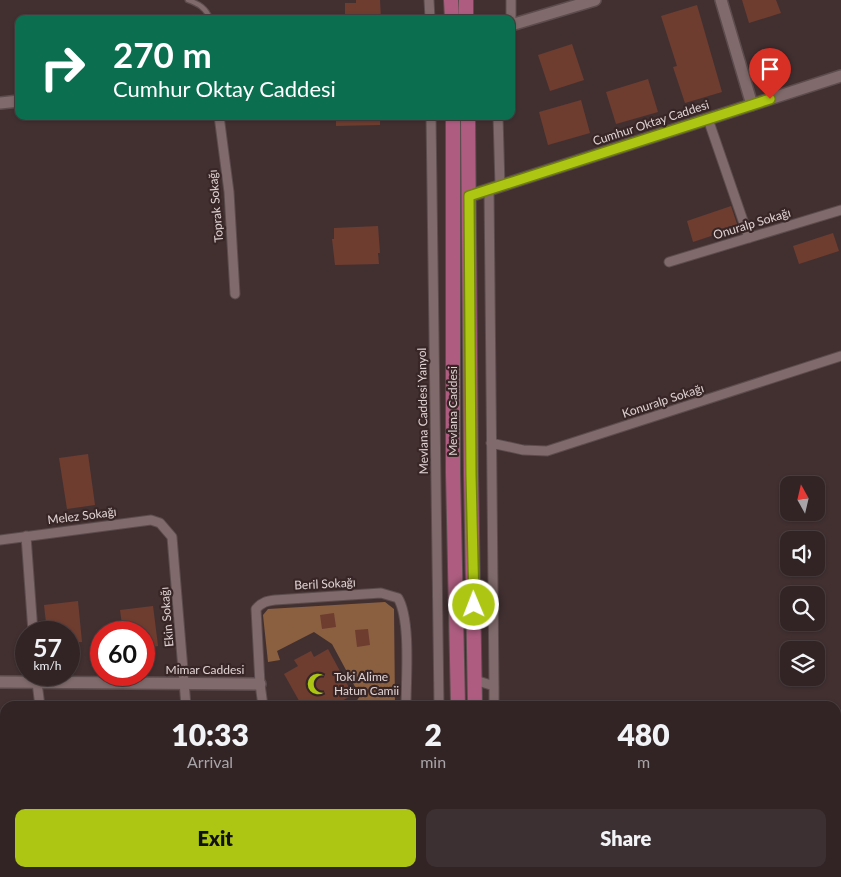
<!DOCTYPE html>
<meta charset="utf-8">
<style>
body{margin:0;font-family:Lato,sans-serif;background:#3d3032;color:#f1f3f6;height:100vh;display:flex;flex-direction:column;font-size:19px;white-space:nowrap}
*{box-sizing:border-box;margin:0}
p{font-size:16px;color:#a8a4a7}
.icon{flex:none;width:28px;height:28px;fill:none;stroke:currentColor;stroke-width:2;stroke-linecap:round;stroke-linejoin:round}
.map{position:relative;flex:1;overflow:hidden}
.drawer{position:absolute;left:0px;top:701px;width:841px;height:176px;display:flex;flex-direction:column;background:#322425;border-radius:15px 15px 0 0;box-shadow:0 1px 4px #0004,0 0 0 1px #4d4142}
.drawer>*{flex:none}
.hud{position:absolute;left:15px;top:15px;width:500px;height:105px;border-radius:10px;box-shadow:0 1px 4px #0004,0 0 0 1px #4d4142;background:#0b6e4f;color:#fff;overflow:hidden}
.needle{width:32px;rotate:352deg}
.fabs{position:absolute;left:780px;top:476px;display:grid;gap:10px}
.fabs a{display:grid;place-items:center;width:45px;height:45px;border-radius:10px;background:#322425;box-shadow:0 1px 4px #0004,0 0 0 1px #4d4142;font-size:25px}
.speed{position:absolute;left:15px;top:621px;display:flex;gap:10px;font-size:25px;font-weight:700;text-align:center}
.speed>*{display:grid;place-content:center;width:65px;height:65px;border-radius:50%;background:#322425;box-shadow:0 1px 4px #0004,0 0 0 1px #4d4142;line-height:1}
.speed small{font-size:12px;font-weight:400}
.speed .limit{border:8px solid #d22;background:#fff;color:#111}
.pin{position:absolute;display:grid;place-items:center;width:42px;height:42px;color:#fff;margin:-51px -21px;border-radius:50% 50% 50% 0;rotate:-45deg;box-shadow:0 0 5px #0007}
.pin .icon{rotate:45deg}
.me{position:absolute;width:55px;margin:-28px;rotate:359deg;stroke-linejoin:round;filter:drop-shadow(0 0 4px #0008)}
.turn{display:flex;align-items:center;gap:18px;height:105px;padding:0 15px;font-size:22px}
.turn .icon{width:65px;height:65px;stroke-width:2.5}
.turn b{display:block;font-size:35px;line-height:42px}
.eta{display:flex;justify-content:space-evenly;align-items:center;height:85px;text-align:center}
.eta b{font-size:30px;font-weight:800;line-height:35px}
.action{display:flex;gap:10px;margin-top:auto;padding:10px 15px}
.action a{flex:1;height:58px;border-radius:10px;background:#acc613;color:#111;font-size:20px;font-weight:800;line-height:58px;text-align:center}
.action a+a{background:#3d3032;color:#f1f3f6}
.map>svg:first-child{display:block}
.forest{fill:#8b6040}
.building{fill:#6e3d30}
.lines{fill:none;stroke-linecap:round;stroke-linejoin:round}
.service-casing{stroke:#5c4c4d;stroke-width:7}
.minor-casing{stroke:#5c4c4d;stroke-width:11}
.tertiary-casing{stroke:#5c4c4d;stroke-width:14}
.primary-casing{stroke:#5c4c4d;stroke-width:16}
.service{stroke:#806a6b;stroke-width:4.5}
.minor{stroke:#806a6b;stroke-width:9}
.tertiary{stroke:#806a6b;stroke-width:11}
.primary{stroke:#ae5d81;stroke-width:14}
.route-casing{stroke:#70810c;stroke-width:12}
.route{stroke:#acc613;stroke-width:9}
.labels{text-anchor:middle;stroke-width:4.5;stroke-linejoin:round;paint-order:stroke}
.street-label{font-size:12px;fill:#e0d3d4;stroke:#382627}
.poi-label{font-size:12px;fill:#e0d3d4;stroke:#382627;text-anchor:start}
</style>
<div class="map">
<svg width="841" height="877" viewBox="0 0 841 877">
<rect width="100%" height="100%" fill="#423031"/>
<!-- forest -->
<path class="forest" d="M385,602L394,609L395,706H353L360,696L332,644L314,632L277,651L280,660L268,662L263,615L268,609Z"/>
<!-- building -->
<path class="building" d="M356,0H380L381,19H345V3H356Z
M742,0H776L781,13L749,23Z
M697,5L722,92L685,103L673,67L677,66L661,16Z
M572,44L584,80L550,91L538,55Z
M648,79L658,112L616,124L606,92Z
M581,100L590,133L548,145L539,112Z
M336,116H380V125L336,126Z
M731,206L738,227L693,242L687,221Z
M378,226L380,253H378L379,264L335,265L332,239H334V228Z
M833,233L839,251L799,264L793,246Z
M88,454L95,505L67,509L59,458Z
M78,601L82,642L69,643V632H47L44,605Z
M153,606L158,646L144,648V632H123L120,610Z
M334,613L336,627L322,629L320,615Z
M368,629L370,645L357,647L355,630Z
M328,649L353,695L332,706H302L284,674L298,666L294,660L311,651L314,657Z"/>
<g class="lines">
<!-- service casing -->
<g class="service-casing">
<path id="service" d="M188,0C199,4 206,8 210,19
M836,787L841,790"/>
</g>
<!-- minor casing -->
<g class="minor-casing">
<path id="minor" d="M429,0L430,19
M511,0V25
M219,116L229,192L235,294
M431,116L439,706
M498,116L500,186
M708,119L749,238
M489,189L494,686
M669,262L841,210
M491,443L523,450L547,451L841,356
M26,536L33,632
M0,540L151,520L160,523L172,537L186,706
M36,675L40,706
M475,680L494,686V706
M263,706L260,684L256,609C262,602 267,601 275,600L381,593L398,598C411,620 406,679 406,706
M196,872V877
M497,872V877
M525,877L533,872"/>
</g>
<!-- tertiary casing -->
<g class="tertiary-casing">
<path id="tertiary" d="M721,0L752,105
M511,25L595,0
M0,103L19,101
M469,196L841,76
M0,682L260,684
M0,850L5,852
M77,872L101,877
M428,877L441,876"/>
</g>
<!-- primary casing -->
<g class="primary-casing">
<path id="primary" d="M451,0L452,19
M466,0V19
M453,116V473L458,706
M468,116L471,474L475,706
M460,872V877
M476,872V877"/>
</g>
<!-- service -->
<use href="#service" class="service"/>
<!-- minor -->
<use href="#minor" class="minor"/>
<!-- tertiary -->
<use href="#tertiary" class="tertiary"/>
<!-- primary -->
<use href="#primary" class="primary"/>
</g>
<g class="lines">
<!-- route casing -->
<g class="route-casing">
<path id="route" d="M474,605L471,474L469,196L770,99"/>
</g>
<!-- route -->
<use href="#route" class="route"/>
</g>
<!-- icons -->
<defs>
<g id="mosque-bare" transform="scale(1.725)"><path d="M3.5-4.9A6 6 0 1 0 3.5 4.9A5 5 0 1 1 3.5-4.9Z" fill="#acc613" stroke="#382627" stroke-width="2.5" paint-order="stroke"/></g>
</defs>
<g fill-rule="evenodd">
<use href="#mosque-bare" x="318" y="684"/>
</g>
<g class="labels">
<!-- street labels -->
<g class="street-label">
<text transform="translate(651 123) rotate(-18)" y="4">Cumhur Oktay Caddesi</text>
<text transform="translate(216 206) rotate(-95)" y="4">Toprak Sokağı</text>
<text transform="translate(752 224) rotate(-17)" y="4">Onuralp Sokağı</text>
<text transform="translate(663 401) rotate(-18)" y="4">Konuralp Sokağı</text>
<text transform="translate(423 411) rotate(-91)" y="4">Mevlana Caddesi Yanyol</text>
<text transform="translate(453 411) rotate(-90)" y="4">Mevlana Caddesi</text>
<text transform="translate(82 516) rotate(-7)" y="4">Melez Sokağı</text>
<text transform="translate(325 584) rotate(-3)" y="4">Beril Sokağı</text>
<text transform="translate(167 617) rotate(-95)" y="4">Ekin Sokağı</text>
<text x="205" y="674">Mimar Caddesi</text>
</g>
<!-- poi labels -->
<g class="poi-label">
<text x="334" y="681">Toki Alime<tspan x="334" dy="14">Hatun Camii</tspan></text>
</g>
</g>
</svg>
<div class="fabs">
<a><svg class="needle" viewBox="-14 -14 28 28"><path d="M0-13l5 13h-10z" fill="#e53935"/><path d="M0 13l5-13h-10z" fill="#a8a4a7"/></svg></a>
<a><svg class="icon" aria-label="sound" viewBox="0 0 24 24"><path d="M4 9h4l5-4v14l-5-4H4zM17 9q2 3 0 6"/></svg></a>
<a><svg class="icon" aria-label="search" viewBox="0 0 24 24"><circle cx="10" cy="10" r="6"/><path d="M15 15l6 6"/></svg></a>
<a><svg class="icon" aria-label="layers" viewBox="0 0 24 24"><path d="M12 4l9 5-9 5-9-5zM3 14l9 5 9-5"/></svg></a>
</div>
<div class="speed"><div>57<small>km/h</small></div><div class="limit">60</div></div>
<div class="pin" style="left:770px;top:99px;background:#d93025"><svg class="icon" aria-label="arrive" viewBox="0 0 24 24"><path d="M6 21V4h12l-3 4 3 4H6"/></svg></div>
<svg class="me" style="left:474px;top:605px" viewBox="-20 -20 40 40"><circle r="17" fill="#acc613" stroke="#fff" stroke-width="3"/><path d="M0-11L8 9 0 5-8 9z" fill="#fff"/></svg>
<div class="hud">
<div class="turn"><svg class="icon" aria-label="right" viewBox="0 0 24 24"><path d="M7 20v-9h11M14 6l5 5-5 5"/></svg><div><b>270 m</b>Cumhur Oktay Caddesi</div></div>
</div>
<section class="drawer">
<div class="eta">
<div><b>10:33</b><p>Arrival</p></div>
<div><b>2</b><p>min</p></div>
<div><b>480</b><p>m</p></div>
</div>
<div class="action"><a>Exit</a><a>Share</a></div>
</section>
</div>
